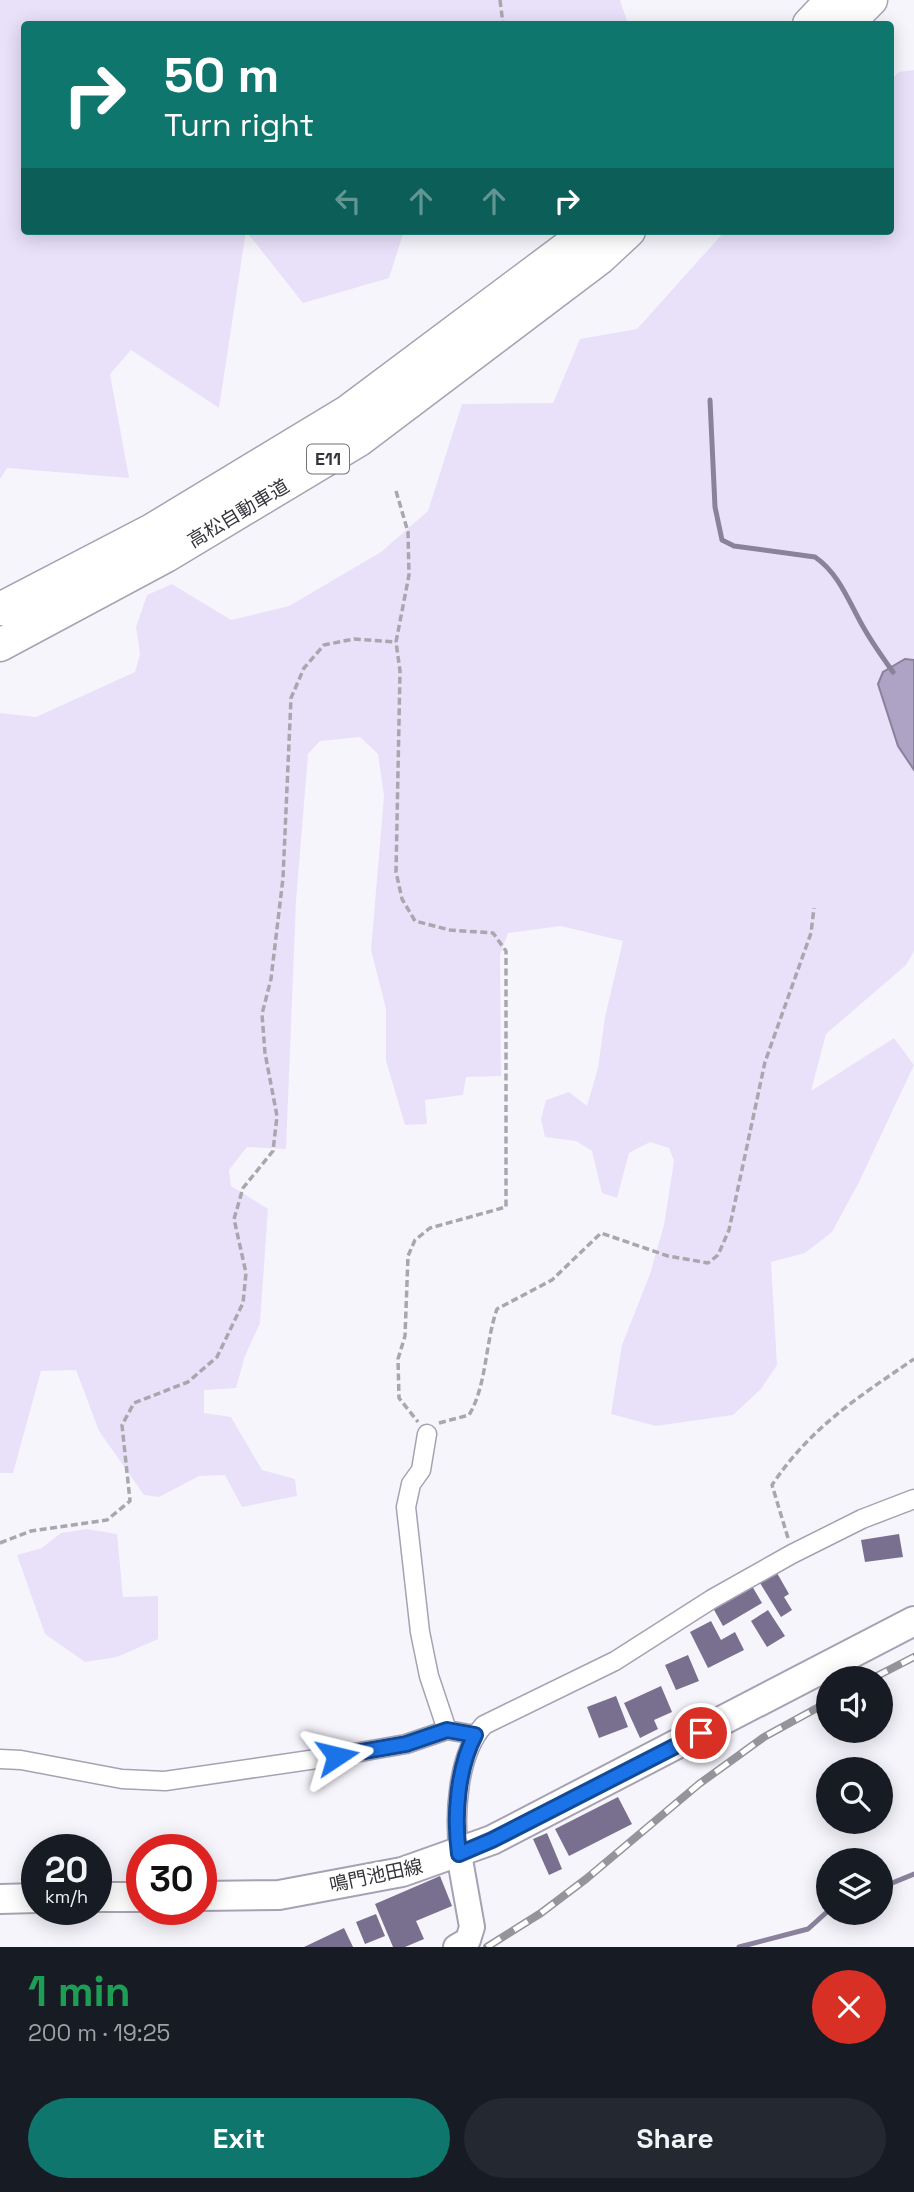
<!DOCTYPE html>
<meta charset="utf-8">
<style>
body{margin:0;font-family:"Space Grotesk","Noto Sans JP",sans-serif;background:#242831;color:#f1f3f6;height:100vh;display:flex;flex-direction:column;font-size:26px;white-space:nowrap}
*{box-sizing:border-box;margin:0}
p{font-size:23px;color:#9ea1a6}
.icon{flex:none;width:38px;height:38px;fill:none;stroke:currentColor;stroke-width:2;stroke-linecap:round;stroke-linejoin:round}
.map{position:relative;height:1947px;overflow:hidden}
.sheet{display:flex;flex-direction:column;background:#171b24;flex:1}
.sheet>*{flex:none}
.banner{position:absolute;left:21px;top:21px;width:873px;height:214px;border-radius:7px;box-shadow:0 4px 18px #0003;background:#0f766e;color:#fff;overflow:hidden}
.tools{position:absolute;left:816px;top:1666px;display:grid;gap:14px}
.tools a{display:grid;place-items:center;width:77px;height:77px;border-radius:50%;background:#171b24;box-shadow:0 4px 18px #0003;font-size:35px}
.speed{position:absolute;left:21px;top:1834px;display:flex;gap:14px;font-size:35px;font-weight:700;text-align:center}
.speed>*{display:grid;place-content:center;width:91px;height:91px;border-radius:50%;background:#171b24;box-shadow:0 4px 18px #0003;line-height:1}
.speed small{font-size:18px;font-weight:400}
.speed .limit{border:10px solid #d22;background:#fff;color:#111}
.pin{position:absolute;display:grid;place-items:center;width:60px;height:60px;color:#fff;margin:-30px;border:4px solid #fff;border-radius:50%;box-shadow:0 2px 7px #0007}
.me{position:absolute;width:77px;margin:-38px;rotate:80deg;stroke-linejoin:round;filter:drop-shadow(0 0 5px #0008)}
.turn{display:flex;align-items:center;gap:24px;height:147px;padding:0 28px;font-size:32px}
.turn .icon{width:91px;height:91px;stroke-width:2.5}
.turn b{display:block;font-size:49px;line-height:60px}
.lanes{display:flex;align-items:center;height:66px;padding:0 28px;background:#0003;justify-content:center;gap:35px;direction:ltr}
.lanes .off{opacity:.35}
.round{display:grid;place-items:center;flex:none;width:74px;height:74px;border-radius:37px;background:#242831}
.summary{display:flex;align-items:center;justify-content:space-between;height:119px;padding:0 28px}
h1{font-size:42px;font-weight:600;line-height:52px;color:#1e9e55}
.primary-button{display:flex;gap:14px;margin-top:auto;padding:14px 28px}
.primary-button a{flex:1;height:80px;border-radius:42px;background:#0f766e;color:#fff;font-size:28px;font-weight:600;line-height:80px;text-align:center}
.primary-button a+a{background:#242831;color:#f1f3f6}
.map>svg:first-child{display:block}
.green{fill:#e9e1fa}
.water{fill:#aea3c5;stroke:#8a829c;stroke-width:2}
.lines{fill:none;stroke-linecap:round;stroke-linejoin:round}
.stream{stroke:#8a829c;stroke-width:5}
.building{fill:#796f8e}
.minor-casing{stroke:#a7a2b3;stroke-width:21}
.secondary-casing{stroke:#a7a2b3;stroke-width:28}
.primary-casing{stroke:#a7a2b3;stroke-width:32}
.motorway-casing{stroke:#a7a2b3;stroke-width:35}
.path{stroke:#a9a7ae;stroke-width:3.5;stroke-dasharray:7 3.5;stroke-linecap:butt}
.minor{stroke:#fff;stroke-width:18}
.secondary{stroke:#fff;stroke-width:24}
.primary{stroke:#fff;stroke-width:28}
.motorway{stroke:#fff;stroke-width:32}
.rail-casing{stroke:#96949b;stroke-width:8}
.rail{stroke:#fff;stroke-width:5;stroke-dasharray:16;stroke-linecap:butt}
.route-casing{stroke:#114b97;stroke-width:18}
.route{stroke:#1a73e8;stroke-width:12}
.labels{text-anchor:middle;stroke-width:7;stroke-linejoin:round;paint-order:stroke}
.shield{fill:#fff;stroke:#737276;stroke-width:2}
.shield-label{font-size:18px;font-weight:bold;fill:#37353c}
.street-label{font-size:19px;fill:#37353c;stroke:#fff}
</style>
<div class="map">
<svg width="914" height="1947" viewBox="0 0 914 1947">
<rect width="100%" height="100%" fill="#f7f5fc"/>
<!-- green -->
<path class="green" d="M0,0H620L628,24H24V231H246L219,408L131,350L110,374L129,478L7,468L0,479Z
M914,70V660H905L898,746L914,770V951L906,965L826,1034L811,1091L894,1038L914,1065L859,1182L832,1232L805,1253L771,1262L777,1365L761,1389L733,1415L656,1426L611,1414L622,1345L650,1274L664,1225L674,1161L669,1148L650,1142L629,1153L617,1198L602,1193L592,1151L576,1141L545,1137L541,1119L546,1100L569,1092L587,1106L598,1068L605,1017L623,941L561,926L508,933L500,955L501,1076L466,1077L463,1095L425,1100L427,1124L405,1125L386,1061V1009L371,950L384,796L378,754L360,737L320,741L308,754L296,901L286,1149L247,1147L229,1170L231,1186L268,1209L260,1323L245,1356L236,1388L204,1390V1413L231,1417L262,1470L295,1479L297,1496L242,1507L225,1475L199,1476L159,1497L144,1495L99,1431L76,1370L41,1371L13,1473H0V713L36,717L135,672L140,654L136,627L147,595L172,584L231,620L289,606L381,552L428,511L462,404L553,403L580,339L637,329L725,231H891V80L899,72Z
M246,231H404L389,278L303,303Z
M87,1529L117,1534L123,1597L158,1596V1639L117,1657L85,1662L45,1634L17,1555L42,1548L61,1533Z"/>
<!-- water -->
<path class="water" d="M905,659L914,660V770L898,746L878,684L883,672Z"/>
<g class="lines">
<!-- stream -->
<path class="stream" d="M710,400L715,507L722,540L734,546L815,557C840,574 850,605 865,630C873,644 883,658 893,672
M880,1888L914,1874
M739,1947L808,1929L828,1911"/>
</g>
<!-- building -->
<path class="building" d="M899,1534L903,1557L865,1562L861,1540Z
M777,1573L789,1594L784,1597L792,1610L781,1617L760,1583Z
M752,1586L762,1603L723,1626L713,1608Z
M768,1610L785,1636L767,1647L751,1621Z
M711,1621L721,1640L735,1632L744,1650L708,1668L690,1632Z
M688,1655L699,1681L676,1690L665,1665Z
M661,1686L672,1712L654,1720L658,1729L640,1738L624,1703Z
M616,1696L628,1727L599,1738L587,1707Z
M618,1797L632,1824L569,1856L555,1829Z
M547,1833L562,1869L549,1875L533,1839Z
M440,1876L452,1906L416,1921L424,1939L405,1947H393L375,1904Z
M376,1914L385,1936L365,1944L356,1922Z
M344,1928L353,1947H304Z"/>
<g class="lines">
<!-- minor casing -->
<g class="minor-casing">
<path id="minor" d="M427,1434L421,1470L411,1484L406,1507L420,1632L429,1676L447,1730
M0,1759L21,1760L122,1779L165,1781L337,1756L406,1744L447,1730L475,1735
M459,1854C454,1816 457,1754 484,1725L615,1661L712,1599L792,1554L862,1519L914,1499"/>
</g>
<!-- secondary casing -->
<g class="secondary-casing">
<path id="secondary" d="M456,1947L468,1940L472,1927L459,1854"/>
</g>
<!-- primary casing -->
<g class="primary-casing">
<path id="primary" d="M201,1896L279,1895L402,1872L492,1840L914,1621
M96,1897H142
M0,1899L37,1898"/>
</g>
<!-- motorway casing -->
<g class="motorway-casing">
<path id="motorway" d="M809,24L832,0
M847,24L871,0
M0,609L152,530L347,412L589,231
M0,645L166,556L359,440L600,258L629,231"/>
</g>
<!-- path -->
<path class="path" d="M500,0L503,24
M396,491L408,532L409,575L396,642L400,671L396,872L402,899L415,921L450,930L493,933L506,951V1207L430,1228L415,1240L408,1256L405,1336L398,1359L399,1398L418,1422
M439,1423L469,1415C487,1385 485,1343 497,1309L552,1280L601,1233L668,1256L708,1263L718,1255L729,1230L765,1062L811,933L814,908
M788,1538L772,1485C811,1427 857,1398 914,1359
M0,1543L31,1531L107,1520L130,1501L122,1425L134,1403L188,1382L217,1357L243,1303L246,1273L234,1219L243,1188L273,1151L277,1116L265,1053L262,1014L271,979L283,878L291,698L304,668L324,645L354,639L396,642"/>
<!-- minor -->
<use href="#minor" class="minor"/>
<!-- secondary -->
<use href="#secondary" class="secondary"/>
<!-- primary -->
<use href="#primary" class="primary"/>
<!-- motorway -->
<use href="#motorway" class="motorway"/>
<!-- rail casing -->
<g class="rail-casing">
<path id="rail" d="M873,1678L914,1657
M487,1947L541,1913L586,1879L699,1784L764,1737L828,1702"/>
</g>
<!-- rail -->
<use href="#rail" class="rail"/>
</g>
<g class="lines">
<!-- route casing -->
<g class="route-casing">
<path id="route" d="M337,1756L406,1744L447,1730L475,1735C457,1769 454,1817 459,1854L492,1840L701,1733"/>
</g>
<!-- route -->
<use href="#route" class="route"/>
</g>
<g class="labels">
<!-- shield labels -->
<rect class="shield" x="307" y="444.5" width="42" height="29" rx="5"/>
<g class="shield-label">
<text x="328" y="465">E11</text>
</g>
<!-- street labels -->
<g class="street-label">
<text transform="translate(238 513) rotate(-31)" y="7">高松自動車道</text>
<text transform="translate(376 1875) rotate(-12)" y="7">鳴門池田線</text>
</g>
</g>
</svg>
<div class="tools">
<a><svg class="icon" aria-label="sound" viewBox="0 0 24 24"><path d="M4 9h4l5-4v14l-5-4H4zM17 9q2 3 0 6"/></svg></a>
<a><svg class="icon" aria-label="search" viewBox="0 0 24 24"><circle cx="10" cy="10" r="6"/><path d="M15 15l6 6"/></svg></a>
<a><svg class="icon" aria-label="layers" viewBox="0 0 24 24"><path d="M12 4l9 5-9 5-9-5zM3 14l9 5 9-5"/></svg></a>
</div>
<div class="speed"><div>20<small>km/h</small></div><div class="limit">30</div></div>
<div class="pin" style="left:701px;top:1733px;background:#d93025"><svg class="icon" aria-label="arrive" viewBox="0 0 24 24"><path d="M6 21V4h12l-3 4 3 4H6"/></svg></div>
<svg class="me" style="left:337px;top:1756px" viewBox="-20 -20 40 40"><path d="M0-17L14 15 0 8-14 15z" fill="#1a73e8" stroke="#fff" stroke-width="4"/></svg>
<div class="banner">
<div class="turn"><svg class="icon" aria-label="right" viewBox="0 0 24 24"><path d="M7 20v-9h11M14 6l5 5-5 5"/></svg><div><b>50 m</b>Turn right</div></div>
<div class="lanes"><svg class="icon off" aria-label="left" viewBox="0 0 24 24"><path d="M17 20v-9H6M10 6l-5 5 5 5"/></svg><svg class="icon off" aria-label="ahead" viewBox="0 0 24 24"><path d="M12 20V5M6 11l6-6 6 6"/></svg><svg class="icon off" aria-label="ahead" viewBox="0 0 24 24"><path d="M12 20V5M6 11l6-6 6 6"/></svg><svg class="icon" aria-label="right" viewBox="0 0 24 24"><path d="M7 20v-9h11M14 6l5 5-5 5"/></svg></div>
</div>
</div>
<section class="sheet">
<div class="summary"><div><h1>1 min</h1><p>200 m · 19:25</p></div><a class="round" style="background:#d93025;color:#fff"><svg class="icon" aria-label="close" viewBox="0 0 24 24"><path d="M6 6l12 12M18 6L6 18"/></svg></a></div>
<div class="primary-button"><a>Exit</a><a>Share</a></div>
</section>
